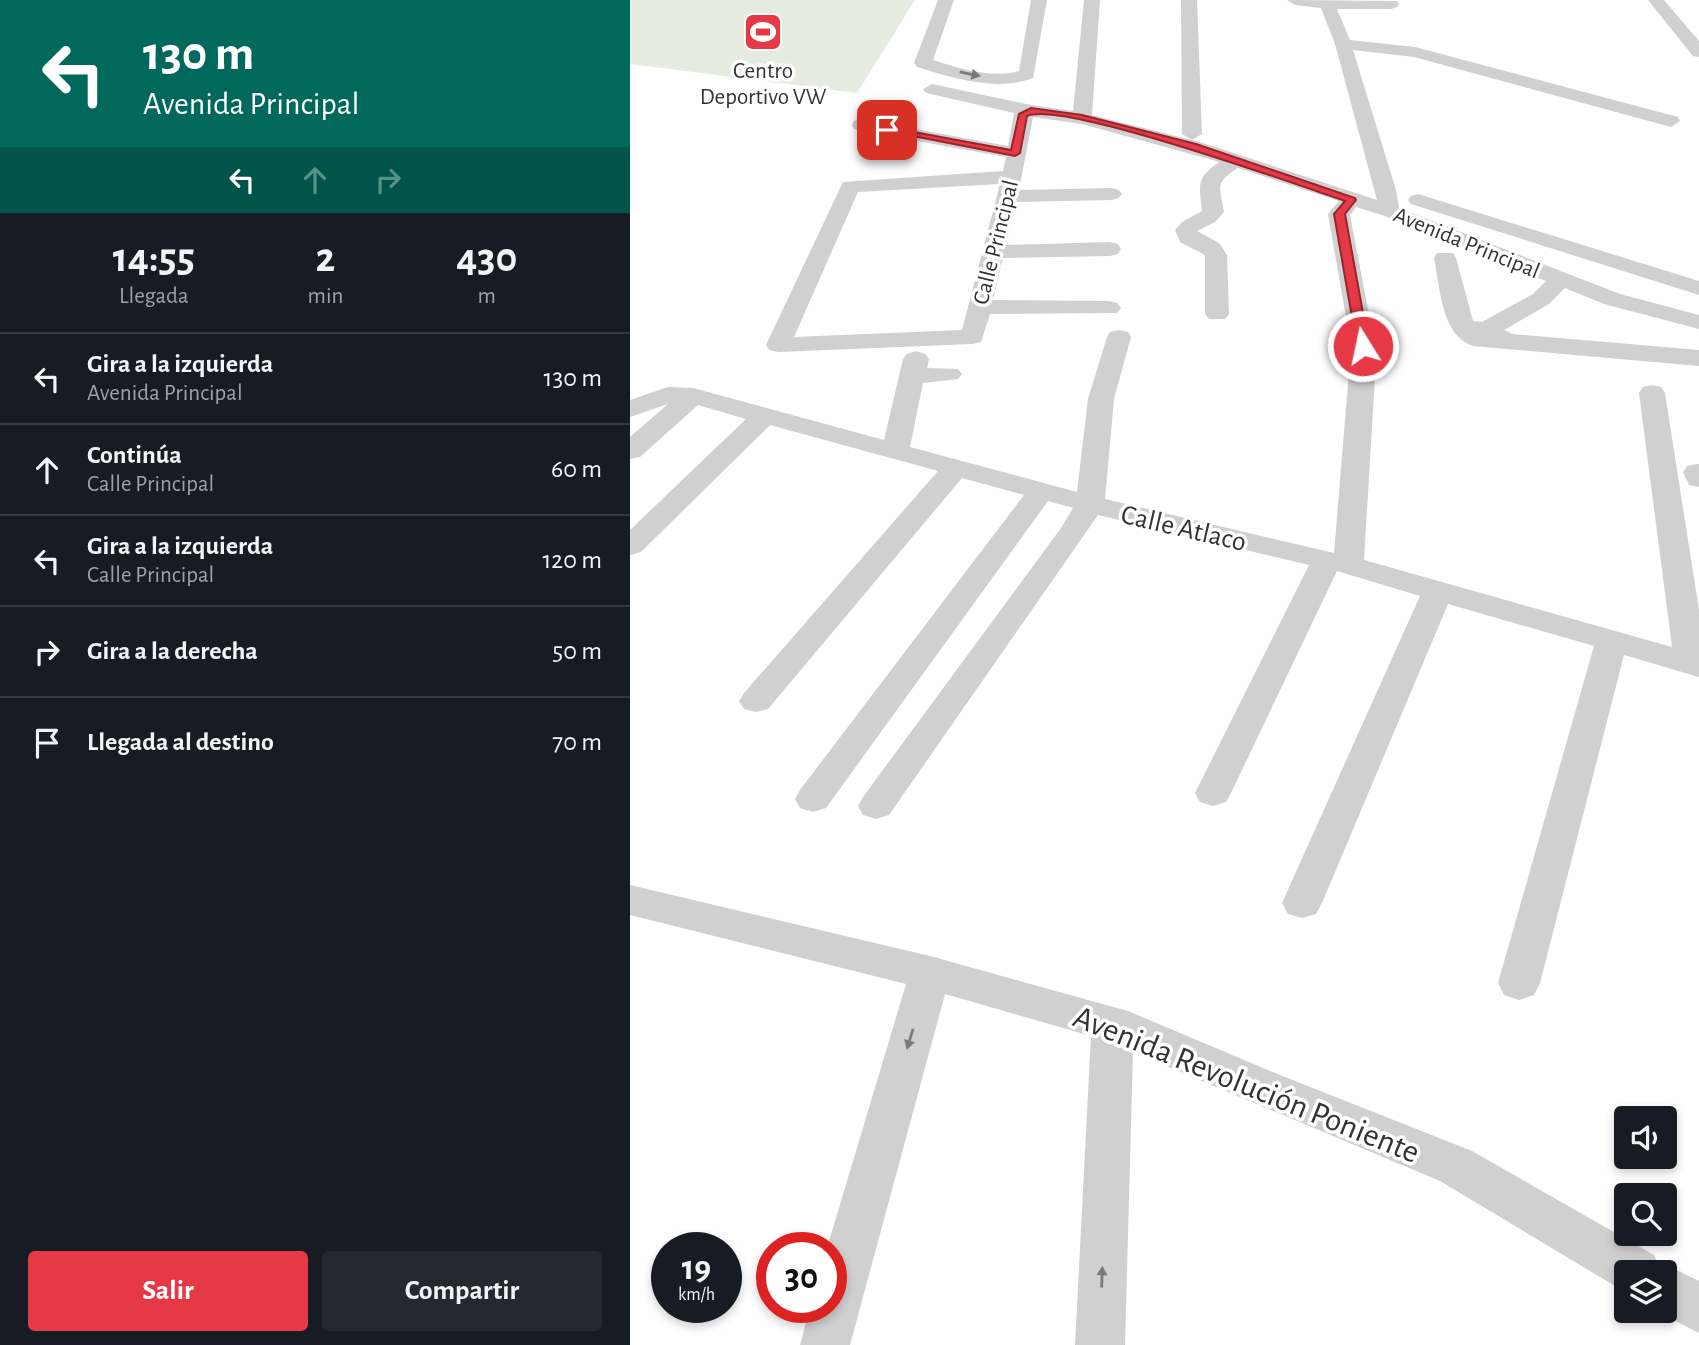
<!DOCTYPE html>
<html lang="es">
<meta charset="utf-8">
<style>
body{margin:0;font-family:"Alegreya Sans",sans-serif;background:#242831;color:#f1f3f6;height:100vh;display:flex;flex-direction:column;font-size:26px;white-space:nowrap}
*{box-sizing:border-box;margin:0}
p{font-size:23px;color:#9ea1a6}
.icon{flex:none;width:38px;height:38px;fill:none;stroke:currentColor;stroke-width:2;stroke-linecap:round;stroke-linejoin:round}
.map{position:relative;flex:1;overflow:hidden}
.side{display:flex;flex-direction:column;background:#171b24;width:630px}
.side>*{flex:none}
.banner{background:#00695c;color:#fff;overflow:hidden}
.tools{position:absolute;left:984px;top:1106px;display:grid;gap:14px}
.tools a{display:grid;place-items:center;width:63px;height:63px;border-radius:7px;background:#171b24;box-shadow:0 4px 10px #0003;font-size:35px}
.speed{position:absolute;left:21px;top:1232px;display:flex;gap:14px;font-size:35px;font-weight:700;text-align:center}
.speed>*{display:grid;place-content:center;width:91px;height:91px;border-radius:50%;background:#171b24;box-shadow:0 4px 10px #0003;line-height:1}
.speed small{font-size:18px;font-weight:400}
.speed .limit{border:10px solid #d22;background:#fff;color:#111}
.pin{position:absolute;display:grid;place-items:center;width:60px;height:60px;color:#fff;margin:-30px;border-radius:14px;box-shadow:0 4px 10px #0006}
.me{position:absolute;width:77px;margin:-38px;rotate:350deg;stroke-linejoin:round;filter:drop-shadow(0 0 5px #0008)}
.turn{display:flex;align-items:center;gap:24px;height:147px;padding:0 28px;font-size:32px}
.turn .icon{width:91px;height:91px;stroke-width:2.5}
.turn b{display:block;font-size:49px;line-height:60px}
.lanes{display:flex;align-items:center;height:66px;padding:0 28px;background:#0003;justify-content:center;gap:35px;direction:ltr}
.lanes .off{opacity:.35}
.eta{display:flex;justify-content:space-evenly;align-items:center;height:119px;text-align:center}
.eta b{font-size:42px;font-weight:700;line-height:49px}
.action{display:flex;gap:14px;margin-top:auto;padding:14px 28px}
.action a{flex:1;height:80px;border-radius:7px;background:#e63946;color:#fff;font-size:28px;font-weight:700;line-height:80px;text-align:center}
.action a+a{background:#242831;color:#f1f3f6}
ul{padding:0;list-style:none}
li{display:flex;align-items:center;gap:21px;height:91px;padding:0 28px;border-top:2px solid #363941}
li div{flex:1}
li b{display:block;font-size:26px}
li em{font-style:normal}
main{display:flex;flex:1;min-height:0}
.map>svg:first-child{display:block}
.green{fill:#e6ecdf}
.lines{fill:none;stroke-linecap:round;stroke-linejoin:round}
.minor{fill:#d0d0d0;fill-rule:evenodd}
.oneway{fill:#7a7a7a}
.route{fill:#e63946;stroke:#96252e;stroke-width:2}
.labels{text-anchor:middle;stroke-width:7;stroke-linejoin:round;paint-order:stroke}
.far-poi-label{font-size:23px;fill:#333;stroke:#fff}
.far-street-label{font-size:23px;fill:#333;stroke:#fff}
.street-label{font-size:28px;fill:#333;stroke:#fff}
.near-street-label{font-size:33px;fill:#333;stroke:#fff}
</style>
<main>
<section class="side">
<div class="banner">
<div class="turn"><svg class="icon" aria-label="left" viewBox="0 0 24 24"><path d="M17 20v-9H6M10 6l-5 5 5 5"/></svg><div><b>130 m</b>Avenida Principal</div></div>
<div class="lanes"><svg class="icon" aria-label="left" viewBox="0 0 24 24"><path d="M17 20v-9H6M10 6l-5 5 5 5"/></svg><svg class="icon off" aria-label="ahead" viewBox="0 0 24 24"><path d="M12 20V5M6 11l6-6 6 6"/></svg><svg class="icon off" aria-label="right" viewBox="0 0 24 24"><path d="M7 20v-9h11M14 6l5 5-5 5"/></svg></div>
</div>
<div class="eta">
<div><b>14:55</b><p>Llegada</p></div>
<div><b>2</b><p>min</p></div>
<div><b>430</b><p>m</p></div>
</div>
<ul>
<li><svg class="icon" aria-label="left" viewBox="0 0 24 24"><path d="M17 20v-9H6M10 6l-5 5 5 5"/></svg><div><b>Gira a la izquierda</b><p>Avenida Principal</p></div><em>130 m</em></li>
<li><svg class="icon" aria-label="ahead" viewBox="0 0 24 24"><path d="M12 20V5M6 11l6-6 6 6"/></svg><div><b>Continúa</b><p>Calle Principal</p></div><em>60 m</em></li>
<li><svg class="icon" aria-label="left" viewBox="0 0 24 24"><path d="M17 20v-9H6M10 6l-5 5 5 5"/></svg><div><b>Gira a la izquierda</b><p>Calle Principal</p></div><em>120 m</em></li>
<li><svg class="icon" aria-label="right" viewBox="0 0 24 24"><path d="M7 20v-9h11M14 6l5 5-5 5"/></svg><div><b>Gira a la derecha</b></div><em>50 m</em></li>
<li><svg class="icon" aria-label="arrive" viewBox="0 0 24 24"><path d="M6 21V4h12l-3 4 3 4H6"/></svg><div><b>Llegada al destino</b></div><em>70 m</em></li>
</ul>
<div class="action"><a>Salir</a><a>Compartir</a></div>
</section>
<div class="map">
<svg width="1069" height="1345" viewBox="0 0 1069 1345">
<rect width="100%" height="100%" fill="#fff"/>
<!-- green -->
<path class="green" d="M0,0H285L227,93L0,64Z"/>
<g class="lines">
<!-- minor -->
<path class="minor" d="M308,0H324L303,60C328,68 362,79 389,71L401,0H417L403,78C366,92 323,78 287,67L284,63Z
M454,0H470L462,115L570,142L747,200L705,44L691,8L665,5L657,0L767,1L769,4L767,7L761,9H707L720,40L785,47L1048,117L1050,121L1041,127L784,57L723,50L766,190L769,208L990,294L1069,315V329L974,304L935,288L919,304L874,330L882,334L1069,350V366L843,346C811,336 810,286 804,258L807,253H823L826,258L843,321L852,322L903,294L916,281L752,215L726,207L720,215L745,346L742,351L735,353L742,355L746,360L734,560L1042,647L1009,393L1013,387L1022,385L1031,387L1035,393L1069,610V677L994,655L910,983L904,995L889,1000L874,995L868,983L964,646L818,604L692,903L686,914L672,918L658,914L652,903L790,596L707,571L601,793L596,802L583,806L570,802L565,793L679,565L468,515L259,815L246,819L233,815L228,806L233,797L431,528L443,508L418,501L196,808L183,812L170,808L165,799L170,790L394,495L332,478L138,709L126,712L114,709L109,701L114,693L308,471L140,425L11,552L0,555V530L116,419L68,405L10,457L0,459V437L38,404L0,417V400L38,387L63,388L254,440L273,359L277,354L286,351L295,354L299,359L297,368L328,369L332,374L328,379L293,383L280,447L447,492L458,399L477,337L480,332L489,330L498,332L501,337L484,399L475,499L704,553L720,360L724,355L731,353L724,351L721,346L698,214L709,201L608,168C584,183 590,186 594,212L585,222L567,231L589,243L597,255L599,314L595,319H579L575,314V255L550,242L545,230L552,222L572,211C569,185 566,177 590,162L452,124L403,117L389,190L482,188L489,190L492,194L489,198L482,200L386,202L376,245L480,242L488,244L491,249L488,254L480,256L373,258L363,300L479,301L487,303L491,308L487,313L360,314L351,342L342,344L148,352L139,350L136,345L213,182L373,171L376,157L231,131L224,129L222,125L224,121L231,119L378,146L384,113L296,93L293,89L302,84L401,105L443,111ZM370,184L332,330L164,337L228,192Z
M551,0H567L572,134L562,140L552,134Z
M1018,0H1034L1069,41V57L1063,56Z
M788,194L1069,281V295L781,204L778,200L781,196Z
M1067,464H1069V487L1059,485L1053,472L1057,466Z
M0,885L300,956L498,1011L650,1075L842,1151L1024,1255L1029,1266L1034,1264L1069,1281V1333L1026,1311H1034V1272H996V1291L990,1289L810,1181L503,1052L495,1345H445L461,1036L315,994L220,1345H170L180,1307H201V1248H197L276,984L0,915Z"/>
</g>
<!-- one-way arrows -->
<defs><path id="oneway-solid" d="M-6-.8H1V-3.2L6.5 0L1 3.2V.8H-6Z" transform="scale(1.75)"/></defs>
<g class="oneway">
<use href="#oneway-solid" transform="translate(340 74) rotate(11)"/>
<use href="#oneway-solid" transform="translate(280 1039) rotate(107)"/>
<use href="#oneway-solid" transform="translate(472 1277) rotate(-88)"/>
</g>
<!-- route -->
<path class="route" d="M401,108L452,115L566,144L725,198L726,200L715,214L739,346L737,348L727,346L704,214L715,201C668,185 431,100 397,116L390,153L385,156L252,130L257,127L381,150L389,114Z"/>
<!-- icons -->
<defs>
<g id="stadium-square" transform="scale(2.0125)"><rect x="-9" y="-9" width="18" height="18" rx="4" fill="#e63946" stroke="#fff"/><path d="M0-5a6.5 5 0 1 0 0 10a6.5 5 0 1 0 0-10ZM-3.5-1.8h7v3.6h-7Z" fill="#fff"/></g>
</defs>
<g fill-rule="evenodd">
<use href="#stadium-square" x="133" y="32"/>
</g>
<g class="labels">
<!-- far-poi labels -->
<g class="far-poi-label">
<text x="133" y="78">Centro<tspan x="133" dy="26">Deportivo VW</tspan></text>
</g>
<!-- far-street labels -->
<g class="far-street-label">
<text transform="translate(365 242) rotate(-76)" y="8">Calle Principal</text>
<text transform="translate(837 242) rotate(22)" y="8">Avenida Principal</text>
</g>
<!-- street labels -->
<g class="street-label">
<text transform="translate(554 527) rotate(13)" y="10">Calle Atlaco</text>
</g>
<!-- near-street labels -->
<g class="near-street-label">
<text transform="translate(617 1083) rotate(22)" y="12">Avenida Revolución Poniente</text>
</g>
</g>
</svg>
<div class="tools">
<a><svg class="icon" aria-label="sound" viewBox="0 0 24 24"><path d="M4 9h4l5-4v14l-5-4H4zM17 9q2 3 0 6"/></svg></a>
<a><svg class="icon" aria-label="search" viewBox="0 0 24 24"><circle cx="10" cy="10" r="6"/><path d="M15 15l6 6"/></svg></a>
<a><svg class="icon" aria-label="layers" viewBox="0 0 24 24"><path d="M12 4l9 5-9 5-9-5zM3 14l9 5 9-5"/></svg></a>
</div>
<div class="speed"><div>19<small>km/h</small></div><div class="limit">30</div></div>
<div class="pin" style="left:257px;top:130px;background:#d93025"><svg class="icon" aria-label="arrive" viewBox="0 0 24 24"><path d="M6 21V4h12l-3 4 3 4H6"/></svg></div>
<svg class="me" style="left:733px;top:346px" viewBox="-20 -20 40 40"><circle r="17" fill="#e63946" stroke="#fff" stroke-width="3"/><path d="M0-11L8 9 0 5-8 9z" fill="#fff"/></svg>
</div>
</main>
